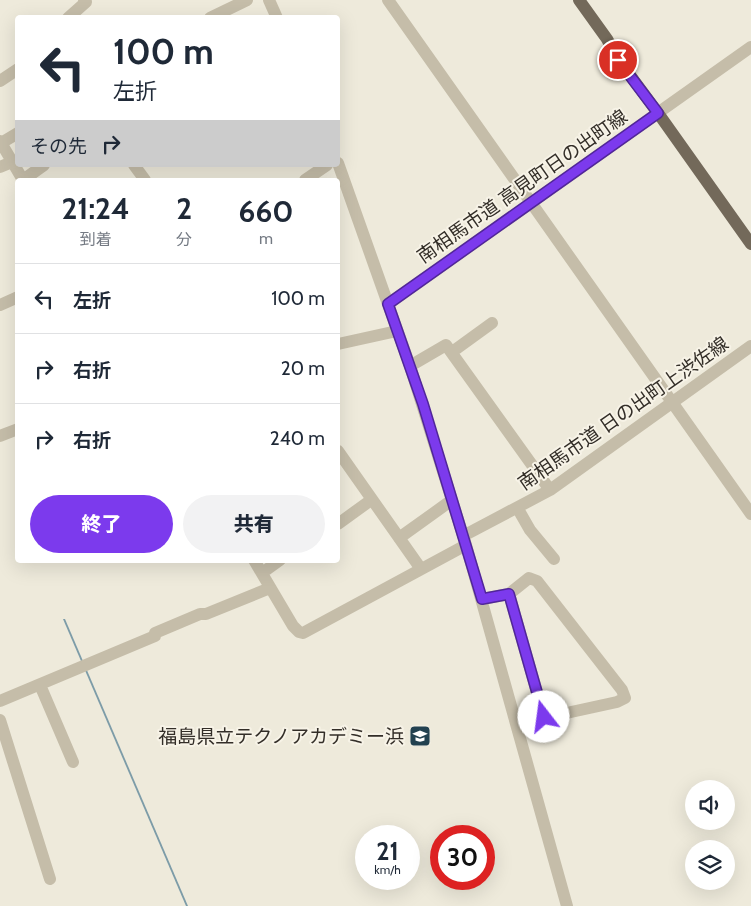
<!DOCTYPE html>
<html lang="ja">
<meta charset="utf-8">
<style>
body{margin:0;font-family:Cabin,"Noto Sans JP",sans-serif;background:#f2f2f3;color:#1f2937;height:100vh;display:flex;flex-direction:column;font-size:19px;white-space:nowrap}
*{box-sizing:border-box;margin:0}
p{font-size:16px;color:#747a83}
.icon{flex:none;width:28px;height:28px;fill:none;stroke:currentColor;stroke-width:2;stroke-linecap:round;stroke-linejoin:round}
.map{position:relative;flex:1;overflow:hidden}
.panel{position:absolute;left:15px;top:178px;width:325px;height:385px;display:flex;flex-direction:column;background:#fff;border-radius:5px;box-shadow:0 5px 20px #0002}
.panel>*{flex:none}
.top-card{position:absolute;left:15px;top:15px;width:325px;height:152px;border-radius:5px;box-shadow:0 5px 20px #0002;background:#fff;color:#1f2937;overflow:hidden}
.tools{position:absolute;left:685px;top:780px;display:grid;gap:10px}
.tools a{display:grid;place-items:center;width:50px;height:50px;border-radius:50%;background:#fff;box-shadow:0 5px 20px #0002;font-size:25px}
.speed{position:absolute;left:355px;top:825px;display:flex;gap:10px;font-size:25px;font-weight:700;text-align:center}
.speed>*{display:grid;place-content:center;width:65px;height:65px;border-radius:50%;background:#fff;box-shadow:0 5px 20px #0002;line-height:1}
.speed small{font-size:12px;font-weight:400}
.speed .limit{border:8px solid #d22;background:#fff;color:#111}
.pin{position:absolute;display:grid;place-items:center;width:42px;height:42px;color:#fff;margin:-21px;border:2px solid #fff;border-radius:50%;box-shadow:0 1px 5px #0007}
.me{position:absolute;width:55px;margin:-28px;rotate:345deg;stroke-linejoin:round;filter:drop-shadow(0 0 4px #0008)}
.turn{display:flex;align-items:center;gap:18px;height:105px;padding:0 15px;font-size:22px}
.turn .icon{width:65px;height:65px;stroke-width:2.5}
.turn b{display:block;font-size:35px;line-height:42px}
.then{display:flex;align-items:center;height:48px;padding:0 15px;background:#0003;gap:10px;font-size:19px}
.eta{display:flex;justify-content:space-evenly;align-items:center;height:85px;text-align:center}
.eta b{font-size:30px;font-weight:800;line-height:35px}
.button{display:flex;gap:10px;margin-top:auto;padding:10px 15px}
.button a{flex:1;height:58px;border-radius:30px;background:#7c3aed;color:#fff;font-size:20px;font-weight:800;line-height:58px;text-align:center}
.button a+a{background:#f2f2f3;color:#1f2937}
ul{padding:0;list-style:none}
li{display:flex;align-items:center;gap:15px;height:70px;padding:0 15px;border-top:1px solid #e0e1e3}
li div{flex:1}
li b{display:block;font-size:19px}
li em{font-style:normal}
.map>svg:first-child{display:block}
.water{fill:#7d9ca8}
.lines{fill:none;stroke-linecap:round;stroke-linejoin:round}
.minor{stroke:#c5bda9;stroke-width:12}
.major{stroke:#73695a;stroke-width:12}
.route-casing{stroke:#51269a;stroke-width:12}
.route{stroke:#7c3aed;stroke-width:9}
.labels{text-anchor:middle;stroke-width:4;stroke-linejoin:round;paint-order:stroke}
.street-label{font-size:19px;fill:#332e28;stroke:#f7f3e7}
.poi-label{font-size:19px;fill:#332e28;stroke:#f7f3e7;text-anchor:end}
</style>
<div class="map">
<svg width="751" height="906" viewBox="0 0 751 906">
<rect width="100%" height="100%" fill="#eeeadb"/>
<!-- water -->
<path class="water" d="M63,619H65L188,906H186Z"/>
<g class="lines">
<!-- minor -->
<path class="minor" d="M269,0L277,18
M388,0L751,514
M68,18L86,2L84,0
M210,18L247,0
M0,81L18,69
M0,141L23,180L44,165
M1,143L18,133
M338,163L410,366L466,545L567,906
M134,165L145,180
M0,167L12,162
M305,180L327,165
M388,304L751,47
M0,305L18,297
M338,344L397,331
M452,352L492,323
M410,366L446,345L550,490
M0,436L18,429
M338,451L421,569
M518,509L530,530L554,559
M338,524L371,500
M463,536L550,490L751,346
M399,538L452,500
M254,560L293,626L299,632L303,633L466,545
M262,573L280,560
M509,594L544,717
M482,599L509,594L529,578L537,581L622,690L625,698L617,702L516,724
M40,685L73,762
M0,701L155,636V633L200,614H206L270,588
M0,720L50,879"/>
<!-- major -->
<path class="major" d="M579,0L607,39L618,59L658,113L751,244"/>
</g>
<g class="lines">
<!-- route casing -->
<g class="route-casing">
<path id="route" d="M544,717L509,594L482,599L423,404L388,304L658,113L618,60"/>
</g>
<!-- route -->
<use href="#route" class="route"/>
</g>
<!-- icons -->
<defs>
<g id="school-square" transform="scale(1.125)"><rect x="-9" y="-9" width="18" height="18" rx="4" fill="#224150" stroke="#f7f3e7"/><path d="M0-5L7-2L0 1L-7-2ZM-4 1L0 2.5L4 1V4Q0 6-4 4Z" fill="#fff"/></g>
</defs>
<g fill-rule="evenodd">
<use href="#school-square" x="420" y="736"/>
</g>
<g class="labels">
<!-- street labels -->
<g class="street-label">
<text transform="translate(522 186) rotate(-35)" y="7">南相馬市道 高見町日の出町線</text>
<text transform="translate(623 413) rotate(-35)" y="7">南相馬市道 日の出町上渋佐線</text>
</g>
<!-- poi labels -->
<g class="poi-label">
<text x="404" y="743">福島県立テクノアカデミー浜</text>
</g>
</g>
</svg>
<div class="tools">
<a><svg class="icon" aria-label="sound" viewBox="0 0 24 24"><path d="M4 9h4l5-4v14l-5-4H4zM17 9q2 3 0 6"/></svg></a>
<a><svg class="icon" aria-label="layers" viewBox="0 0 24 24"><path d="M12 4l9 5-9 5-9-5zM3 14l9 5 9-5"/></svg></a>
</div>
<div class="speed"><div>21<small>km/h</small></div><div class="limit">30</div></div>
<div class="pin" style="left:618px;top:60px;background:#d93025"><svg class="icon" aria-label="arrive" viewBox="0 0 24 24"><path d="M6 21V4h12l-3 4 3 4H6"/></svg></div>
<svg class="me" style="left:544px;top:717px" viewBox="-20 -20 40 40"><circle r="19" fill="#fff"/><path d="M0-13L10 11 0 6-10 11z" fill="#7c3aed"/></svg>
<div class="top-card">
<div class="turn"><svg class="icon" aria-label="left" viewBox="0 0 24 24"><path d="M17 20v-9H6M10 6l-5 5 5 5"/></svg><div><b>100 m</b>左折</div></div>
<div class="then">その先<svg class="icon" aria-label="right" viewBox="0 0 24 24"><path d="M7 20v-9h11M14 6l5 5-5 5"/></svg></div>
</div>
<section class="panel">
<div class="eta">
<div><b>21:24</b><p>到着</p></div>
<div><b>2</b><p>分</p></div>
<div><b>660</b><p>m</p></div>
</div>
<ul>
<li><svg class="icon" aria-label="left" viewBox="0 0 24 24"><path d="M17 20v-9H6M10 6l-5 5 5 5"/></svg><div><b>左折</b></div><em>100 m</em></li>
<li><svg class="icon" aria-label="right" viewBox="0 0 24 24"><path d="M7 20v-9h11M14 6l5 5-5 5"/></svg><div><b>右折</b></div><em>20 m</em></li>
<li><svg class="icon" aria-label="right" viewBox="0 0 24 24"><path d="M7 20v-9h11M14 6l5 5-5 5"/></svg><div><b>右折</b></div><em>240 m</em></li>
</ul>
<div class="button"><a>終了</a><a>共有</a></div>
</section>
</div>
